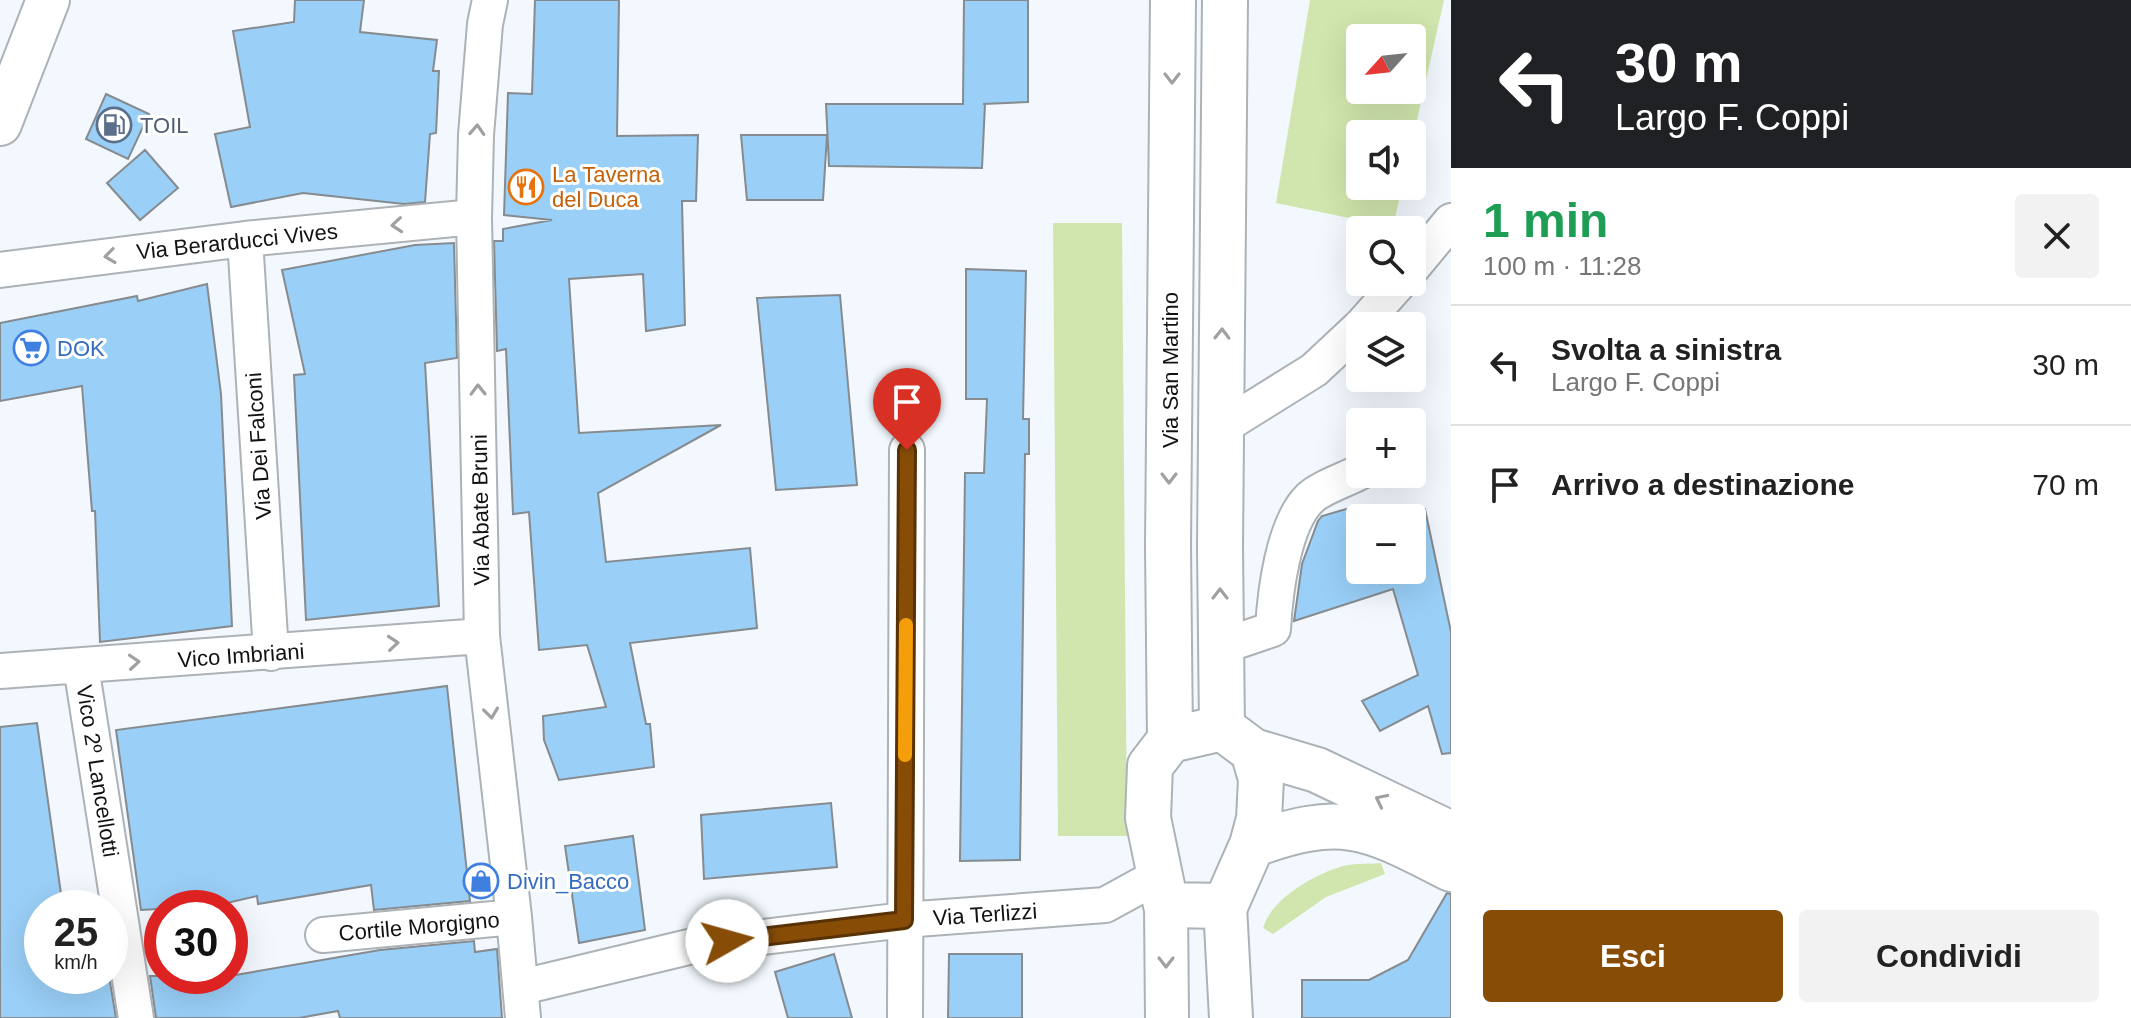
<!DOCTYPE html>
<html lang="it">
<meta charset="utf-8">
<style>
body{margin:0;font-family:Arial,sans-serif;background:#f2f2f2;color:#222;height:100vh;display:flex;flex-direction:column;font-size:30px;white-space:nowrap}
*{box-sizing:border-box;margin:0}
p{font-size:26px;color:#767676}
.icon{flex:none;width:44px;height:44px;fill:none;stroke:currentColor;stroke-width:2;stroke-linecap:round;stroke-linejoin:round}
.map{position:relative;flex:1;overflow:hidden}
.drawer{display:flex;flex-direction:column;background:#fff;width:680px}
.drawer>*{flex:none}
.guide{background:#202124;color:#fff;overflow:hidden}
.needle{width:52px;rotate:243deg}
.tools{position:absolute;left:1346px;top:24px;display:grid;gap:16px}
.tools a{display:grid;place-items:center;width:80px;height:80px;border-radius:8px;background:#fff;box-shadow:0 8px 32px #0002;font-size:40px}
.speed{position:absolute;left:24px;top:890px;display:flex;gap:16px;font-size:40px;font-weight:700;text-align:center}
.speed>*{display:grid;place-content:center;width:104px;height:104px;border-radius:50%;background:#fff;box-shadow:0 8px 32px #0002;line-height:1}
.speed small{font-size:20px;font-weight:400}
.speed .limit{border:12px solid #d22;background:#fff;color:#111}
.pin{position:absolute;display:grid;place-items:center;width:68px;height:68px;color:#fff;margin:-82px -34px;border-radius:50% 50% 50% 0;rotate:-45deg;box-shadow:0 0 8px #0007}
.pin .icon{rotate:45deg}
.me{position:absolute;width:88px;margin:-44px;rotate:83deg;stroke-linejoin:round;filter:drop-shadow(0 0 6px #0008)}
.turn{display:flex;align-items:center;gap:28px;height:168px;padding:0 32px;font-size:36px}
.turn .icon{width:104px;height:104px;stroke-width:2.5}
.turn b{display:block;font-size:56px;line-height:68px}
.round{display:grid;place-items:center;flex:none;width:84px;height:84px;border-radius:8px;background:#f2f2f2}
.head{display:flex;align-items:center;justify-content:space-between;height:136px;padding:0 32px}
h1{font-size:48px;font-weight:800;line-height:60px;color:#1e9e55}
.action{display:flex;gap:16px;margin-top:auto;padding:16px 32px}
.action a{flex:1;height:92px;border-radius:8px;background:#874c06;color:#fff;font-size:32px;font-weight:800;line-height:92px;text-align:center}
.action a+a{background:#f2f2f2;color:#222}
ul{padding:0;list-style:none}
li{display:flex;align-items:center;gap:24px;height:120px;padding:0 32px;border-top:2px solid #e0e0e0}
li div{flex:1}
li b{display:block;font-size:30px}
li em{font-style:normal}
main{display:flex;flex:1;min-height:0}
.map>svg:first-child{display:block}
.green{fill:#d1e6ae;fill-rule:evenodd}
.building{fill:#9acff7;stroke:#858b8f;stroke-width:2}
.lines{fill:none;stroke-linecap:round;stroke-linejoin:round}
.minor-casing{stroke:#adb2b6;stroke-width:38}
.tertiary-casing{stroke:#adb2b6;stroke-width:46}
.secondary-casing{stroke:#adb2b6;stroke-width:48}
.minor{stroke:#fff;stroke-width:34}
.tertiary{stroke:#fff;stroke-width:42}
.secondary{stroke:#fff;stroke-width:44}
.oneway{stroke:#9fa0a1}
.route-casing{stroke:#583104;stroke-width:20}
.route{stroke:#874c06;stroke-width:14}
.slow{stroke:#f59e0b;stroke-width:14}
.labels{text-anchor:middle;stroke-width:6;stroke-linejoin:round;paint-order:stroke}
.service-label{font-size:22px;fill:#4e5e75;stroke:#fff;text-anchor:start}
.food-label{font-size:22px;fill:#c56008;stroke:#fff;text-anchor:start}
.street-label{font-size:22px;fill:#101213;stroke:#fff}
.shop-label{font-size:22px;fill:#366cbe;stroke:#fff;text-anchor:start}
</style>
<main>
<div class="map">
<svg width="1451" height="1018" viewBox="0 0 1451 1018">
<rect width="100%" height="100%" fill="#f2f8fd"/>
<!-- green -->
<path class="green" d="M1310,0H1444L1412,142V134H1360V186H1402L1393,227L1276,203ZM1360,38H1412V90H1360Z
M1053,223H1122L1127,836H1058Z
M1381,863L1385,874L1326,897L1273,934L1263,928C1271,898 1319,871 1348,865C1359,863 1370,864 1381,863Z"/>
<!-- building -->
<path class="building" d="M295,0H364L360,32L437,40L433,71H439L436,133L430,134L425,202L404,204L303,193L231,207L215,134L250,127L233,31L294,22Z
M535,0H619L617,136L698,135L696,201H682L685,325L646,331L643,274L569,279L579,433L721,425L598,493L606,562L750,548L757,628L630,643L646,724H650L654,767L559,780L544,740L543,716L606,707L587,645L539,650L529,512L513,514L506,349L497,351L494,241H503V229L552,220L504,215L508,93L532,94Z
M964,0H1028V102L983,104H985L982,168L829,166L826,104H963Z
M106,94L149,114L128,159L86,139Z
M741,135H827L823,200H747Z
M145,150L178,188L140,220L107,183Z
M454,243L457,358L425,363L439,606L306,620L294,375L305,374L282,270L415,245Z
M966,269L1026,271L1023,419H1029V454H1025L1020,860L960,861L965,473H984L987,399H966Z
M207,284L221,394L232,626L100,642L95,511H92L82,386L0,401V323L137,296L138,301Z
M840,295L857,485L776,490L757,298Z
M1360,505V570H1412V518H1389L1425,509L1451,632V753L1442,754L1428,706L1380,731L1362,701L1418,675L1393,589L1294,621L1302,564L1318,521L1322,516Z
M447,686L470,901L374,910L371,885L258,904L257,896L214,906L141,910L116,730Z
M37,723L63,908H42V976H109L116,1018H0V727Z
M831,803L837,867L704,879L701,815Z
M633,836L645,930L579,943L565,846Z
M1447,893L1451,894V1018H1302V980H1369L1408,960Z
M474,941L475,952L497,949L502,1018H340L338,1011L299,1018H156L150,976H218V978L380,950Z
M834,954L852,1018H788L775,972Z
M949,954H1022V1018H948Z"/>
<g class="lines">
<!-- minor casing -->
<g class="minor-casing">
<path id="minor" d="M490,0L485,24L476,135L474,217L482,636L514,917L523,1018
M245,239L271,653
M1412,268L1451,221
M0,270L245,239L474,217
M1361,326L1400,282
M1221,428L1314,370L1360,327
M1220,647L1273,629C1275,593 1283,524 1310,498C1320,488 1347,479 1360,472
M81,666L136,1018
M0,671L482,636
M323,935L514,917
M522,987L697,945L904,920L1105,905L1158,876
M905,1018L907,450"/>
</g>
<!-- tertiary casing -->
<g class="tertiary-casing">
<path id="tertiary" d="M0,124L48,0
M1166,905L1167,1018
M1225,906L1231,1018"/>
</g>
<!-- secondary casing -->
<g class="secondary-casing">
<path id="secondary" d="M1222,728L1220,547L1225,0
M1222,728L1253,751L1261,779L1259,819L1252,845L1225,906L1166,905L1148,818L1150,766L1170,740Z
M1170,740L1168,546L1173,0
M1253,751L1317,770L1451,834
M1252,845C1344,811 1369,827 1451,869"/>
</g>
<!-- minor -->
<use href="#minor" class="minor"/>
<!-- tertiary -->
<use href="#tertiary" class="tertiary"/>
<!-- secondary -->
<use href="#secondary" class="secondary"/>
</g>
<!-- one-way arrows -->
<defs><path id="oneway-chevron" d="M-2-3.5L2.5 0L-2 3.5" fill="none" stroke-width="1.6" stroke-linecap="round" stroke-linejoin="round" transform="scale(2)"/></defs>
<g class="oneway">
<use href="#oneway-chevron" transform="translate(1172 78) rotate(90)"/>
<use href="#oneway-chevron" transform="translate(477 130) rotate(-87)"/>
<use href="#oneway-chevron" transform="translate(397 225) rotate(175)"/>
<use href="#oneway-chevron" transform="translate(110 256) rotate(173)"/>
<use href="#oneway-chevron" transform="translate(1222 334) rotate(-89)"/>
<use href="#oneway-chevron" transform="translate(478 390) rotate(-91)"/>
<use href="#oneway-chevron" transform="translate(1169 478) rotate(90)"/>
<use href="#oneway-chevron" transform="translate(1220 594) rotate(-90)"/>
<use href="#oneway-chevron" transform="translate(393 643) rotate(-5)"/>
<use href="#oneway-chevron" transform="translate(134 662) rotate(-4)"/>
<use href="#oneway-chevron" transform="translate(491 713) rotate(83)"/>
<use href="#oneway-chevron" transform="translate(1381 800) rotate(-154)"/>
<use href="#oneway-chevron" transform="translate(1166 962) rotate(90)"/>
</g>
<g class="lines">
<!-- route casing -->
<g class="route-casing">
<path id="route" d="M727,941L904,920L907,450"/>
</g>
<!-- route -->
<use href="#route" class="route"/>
<!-- slow -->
<path class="slow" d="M905,755L906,625"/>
</g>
<!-- icons -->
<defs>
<g id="fuel-ring" transform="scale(1.8)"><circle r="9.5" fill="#fff" stroke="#5c6f8a" stroke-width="1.5"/><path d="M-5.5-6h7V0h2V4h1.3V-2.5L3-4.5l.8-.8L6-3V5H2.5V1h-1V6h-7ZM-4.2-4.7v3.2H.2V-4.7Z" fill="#5c6f8a"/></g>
<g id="restaurant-ring" transform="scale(1.8)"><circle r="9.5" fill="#fff" stroke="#e8710a" stroke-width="1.5"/><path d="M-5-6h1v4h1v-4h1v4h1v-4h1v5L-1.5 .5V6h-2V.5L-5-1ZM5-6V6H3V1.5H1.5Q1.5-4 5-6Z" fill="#e8710a"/></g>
<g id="supermarket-ring" transform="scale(1.8)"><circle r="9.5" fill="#fff" stroke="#3f7fe0" stroke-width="1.5"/><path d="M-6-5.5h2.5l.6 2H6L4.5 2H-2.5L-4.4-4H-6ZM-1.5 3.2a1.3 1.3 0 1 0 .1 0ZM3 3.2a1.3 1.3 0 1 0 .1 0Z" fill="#3f7fe0"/></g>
<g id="shop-ring" transform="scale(1.8)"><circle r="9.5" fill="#fff" stroke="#3f7fe0" stroke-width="1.5"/><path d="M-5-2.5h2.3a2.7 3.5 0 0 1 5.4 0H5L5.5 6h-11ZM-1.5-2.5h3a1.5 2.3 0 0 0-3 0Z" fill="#3f7fe0"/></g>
</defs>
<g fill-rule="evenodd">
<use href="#fuel-ring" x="114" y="125"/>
<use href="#restaurant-ring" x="526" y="187"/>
<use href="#supermarket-ring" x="31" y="348"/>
<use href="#shop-ring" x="481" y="881"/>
</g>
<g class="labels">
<!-- service labels -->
<g class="service-label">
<text x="140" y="133">TOIL</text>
</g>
<!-- food labels -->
<g class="food-label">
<text x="552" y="182">La Taverna<tspan x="552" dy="25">del Duca</tspan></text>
</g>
<!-- street labels -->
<g class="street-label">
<text transform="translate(237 241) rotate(-6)" y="8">Via Berarducci Vives</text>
<text transform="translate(1170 370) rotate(-90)" y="8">Via San Martino</text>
<text transform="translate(258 446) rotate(-94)" y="8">Via Dei Falconi</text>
<text transform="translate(480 510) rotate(-91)" y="8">Via Abate Bruni</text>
<text transform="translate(241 655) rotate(-4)" y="8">Vico Imbriani</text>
<text transform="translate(98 771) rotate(81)" y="8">Vico 2º Lancellotti</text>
<text transform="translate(985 914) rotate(-4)" y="8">Via Terlizzi</text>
<text transform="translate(419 926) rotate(-5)" y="8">Cortile Morgigno</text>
</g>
<!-- shop labels -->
<g class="shop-label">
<text x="57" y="356">DOK</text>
<text x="507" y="889">Divin_Bacco</text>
</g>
</g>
</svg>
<div class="tools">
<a><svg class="needle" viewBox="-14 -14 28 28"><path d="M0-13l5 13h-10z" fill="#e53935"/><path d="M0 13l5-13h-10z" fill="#767676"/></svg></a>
<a><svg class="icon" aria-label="sound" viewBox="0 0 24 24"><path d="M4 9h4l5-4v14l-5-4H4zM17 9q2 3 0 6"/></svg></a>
<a><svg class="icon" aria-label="search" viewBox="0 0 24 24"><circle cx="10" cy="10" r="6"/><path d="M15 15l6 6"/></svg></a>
<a><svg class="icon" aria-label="layers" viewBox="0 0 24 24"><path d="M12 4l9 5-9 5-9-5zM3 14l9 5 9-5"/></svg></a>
<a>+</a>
<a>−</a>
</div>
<div class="speed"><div>25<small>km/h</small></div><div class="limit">30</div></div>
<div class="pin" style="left:907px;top:450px;background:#d93025"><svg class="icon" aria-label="arrive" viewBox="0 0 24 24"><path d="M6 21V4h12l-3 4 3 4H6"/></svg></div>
<svg class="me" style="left:727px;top:941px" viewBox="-20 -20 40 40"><circle r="19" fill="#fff"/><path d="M0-13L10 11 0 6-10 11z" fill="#874c06"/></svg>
</div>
<section class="drawer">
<div class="guide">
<div class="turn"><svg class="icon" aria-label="left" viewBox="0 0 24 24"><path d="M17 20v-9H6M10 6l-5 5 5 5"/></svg><div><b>30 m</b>Largo F. Coppi</div></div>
</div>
<div class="head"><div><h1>1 min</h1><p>100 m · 11:28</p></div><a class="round"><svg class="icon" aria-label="close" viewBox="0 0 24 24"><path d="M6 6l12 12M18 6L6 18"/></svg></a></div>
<ul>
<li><svg class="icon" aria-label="left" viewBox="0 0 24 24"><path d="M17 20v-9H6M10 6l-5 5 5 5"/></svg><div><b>Svolta a sinistra</b><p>Largo F. Coppi</p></div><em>30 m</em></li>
<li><svg class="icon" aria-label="arrive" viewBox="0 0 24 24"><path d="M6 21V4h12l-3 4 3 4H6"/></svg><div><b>Arrivo a destinazione</b></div><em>70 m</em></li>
</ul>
<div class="action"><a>Esci</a><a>Condividi</a></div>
</section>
</main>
